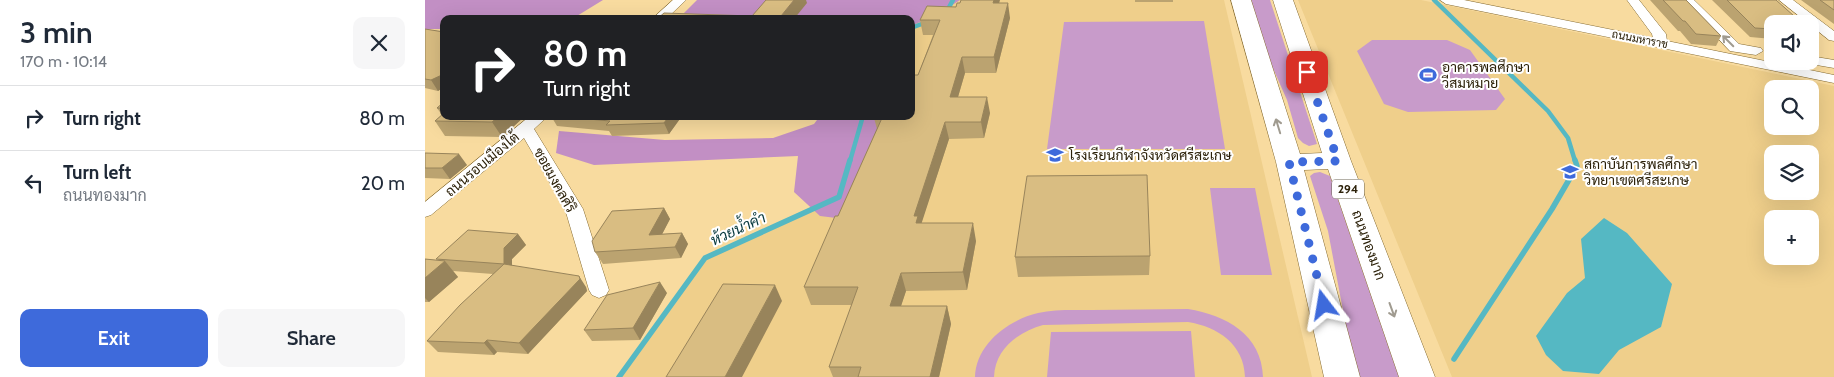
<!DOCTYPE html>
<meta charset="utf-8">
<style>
body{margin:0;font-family:Cabin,Sarabun,sans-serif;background:#f6f6f7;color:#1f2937;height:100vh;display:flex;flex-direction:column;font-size:19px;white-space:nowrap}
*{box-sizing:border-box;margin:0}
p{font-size:16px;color:#747a83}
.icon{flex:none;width:28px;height:28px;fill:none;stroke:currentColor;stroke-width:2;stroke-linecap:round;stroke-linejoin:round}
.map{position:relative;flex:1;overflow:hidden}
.side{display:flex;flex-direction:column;background:#fff;width:425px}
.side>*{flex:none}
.banner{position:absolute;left:15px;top:15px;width:475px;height:105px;border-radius:10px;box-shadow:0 5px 20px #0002;background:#202124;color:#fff;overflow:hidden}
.buttons{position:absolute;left:1339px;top:15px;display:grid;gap:10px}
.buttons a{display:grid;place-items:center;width:55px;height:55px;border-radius:10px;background:#fff;box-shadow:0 5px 20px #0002;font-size:25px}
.pin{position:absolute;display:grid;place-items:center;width:42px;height:42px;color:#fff;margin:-21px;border-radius:10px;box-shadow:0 2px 8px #0006}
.me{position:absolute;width:55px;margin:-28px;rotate:346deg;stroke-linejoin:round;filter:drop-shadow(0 0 4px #0008)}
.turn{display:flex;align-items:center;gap:18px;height:105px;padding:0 20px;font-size:22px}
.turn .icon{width:65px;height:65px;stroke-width:2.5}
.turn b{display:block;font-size:35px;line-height:42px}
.round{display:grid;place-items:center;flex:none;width:52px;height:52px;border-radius:10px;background:#f6f6f7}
.headline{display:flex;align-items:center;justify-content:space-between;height:85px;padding:0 20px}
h1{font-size:30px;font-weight:600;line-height:38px}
.button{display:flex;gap:10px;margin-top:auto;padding:10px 20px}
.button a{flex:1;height:58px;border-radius:10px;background:#3e6adb;color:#fff;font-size:20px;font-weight:600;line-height:58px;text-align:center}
.button a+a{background:#f6f6f7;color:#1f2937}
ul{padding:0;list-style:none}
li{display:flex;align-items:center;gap:15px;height:65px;padding:0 20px;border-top:1px solid #e0e1e3}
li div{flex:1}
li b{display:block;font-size:19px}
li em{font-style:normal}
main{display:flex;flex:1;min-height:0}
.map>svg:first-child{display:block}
.built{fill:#efcf8b;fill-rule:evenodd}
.green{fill:#c89bca}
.forest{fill:#c28fc4}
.water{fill:#55b8c3}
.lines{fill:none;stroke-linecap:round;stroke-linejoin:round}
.stream-far1{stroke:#55b8c3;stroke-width:4.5}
.stream{stroke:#55b8c3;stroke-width:5.5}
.minor-casing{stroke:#856b32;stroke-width:1}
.primary-casing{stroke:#856b32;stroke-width:1}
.minor{fill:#fff;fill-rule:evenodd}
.primary{fill:#fff;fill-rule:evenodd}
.wall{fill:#bba370}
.shaded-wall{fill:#98845b}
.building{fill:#d9bd82;stroke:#98845b}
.oneway{stroke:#a09b90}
.route{stroke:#3e6adb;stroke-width:9;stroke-dasharray:0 16.2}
.labels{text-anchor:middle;stroke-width:4;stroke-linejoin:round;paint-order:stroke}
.far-street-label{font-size:11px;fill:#2c2109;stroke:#fff}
.shield{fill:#fff;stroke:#6b6453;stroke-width:1}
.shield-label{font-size:12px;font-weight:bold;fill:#2c2109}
.poi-label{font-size:14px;fill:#2c2109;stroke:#fff;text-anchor:start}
.street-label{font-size:14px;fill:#2c2109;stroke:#fff}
.water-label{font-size:15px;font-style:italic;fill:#07383d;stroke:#fff}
</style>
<main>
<section class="side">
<div class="headline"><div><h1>3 min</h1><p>170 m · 10:14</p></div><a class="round"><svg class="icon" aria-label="close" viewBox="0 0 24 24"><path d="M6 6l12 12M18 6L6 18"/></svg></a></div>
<ul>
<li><svg class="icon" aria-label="right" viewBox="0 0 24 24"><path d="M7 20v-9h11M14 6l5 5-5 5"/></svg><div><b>Turn right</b></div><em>80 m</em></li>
<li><svg class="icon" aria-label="left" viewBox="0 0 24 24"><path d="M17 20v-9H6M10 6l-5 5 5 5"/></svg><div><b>Turn left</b><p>ถนนทองมาก</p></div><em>20 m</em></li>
</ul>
<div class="button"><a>Exit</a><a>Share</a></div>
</section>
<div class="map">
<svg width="1409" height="377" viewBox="0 0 1409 377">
<rect width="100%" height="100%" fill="#f8db9f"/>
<!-- built -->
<path class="built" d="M524,0H799L887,377H191L279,258L413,194L486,116V29L498,17Z
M873,0H996L1409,86V377H1027ZM1348,89H1385V126H1348ZM1348,154H1385V191H1348ZM1348,219H1385V256H1348Z"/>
<!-- green -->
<path class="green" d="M825,0H845L892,144L884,146L878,143L873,138L862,100L836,41Z
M779,21L800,149H622L639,22Z
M947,40H1022L1045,50L1080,99L1071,110L983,112L959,104L932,51Z
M895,172L905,176L974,377H935L923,337L903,231L885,176L889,173Z
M785,188H830L847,275H796Z
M763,309C801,315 837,335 838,377H820C819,344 793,327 763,322L618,325C593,332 570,349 569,377H550C551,344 583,320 613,313C630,309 649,310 667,310C699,310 731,309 763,309Z
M766,331L770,377H622L626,332Z"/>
<!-- forest -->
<path class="forest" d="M0,0H178L147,19H19V29H0Z
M272,0H535L515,13L486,26V19H253Z
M395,116H452L468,173L436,221L395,216L369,192L373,156L169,165L131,153L134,131L240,140L348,138L389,124Z"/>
<!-- water -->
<path class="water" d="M1179,218L1202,233L1247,284L1236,327L1194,350L1174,374L1138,371L1121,355L1111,336L1142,293L1160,278L1156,239Z"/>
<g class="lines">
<!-- stream-far1 -->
<path class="stream-far1" d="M1009,0L1123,111L1143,138L1150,161
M522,11L528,0
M486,28L502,22
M425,161L438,116"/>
<!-- stream -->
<path class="stream" d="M1029,359L1127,209L1152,166L1150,160
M194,377L280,258L414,197L425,160"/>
<!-- minor casing -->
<g class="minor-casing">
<path id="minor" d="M248,0H261L241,19H227Z
M1015,0H1039L1228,38L1227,34L1202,0H1214L1241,34L1242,41L1409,75V83L1021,4Z
M1256,0H1269L1314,44L1336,48L1338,51L1331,55L1305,51Z
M1354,0H1368L1409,31V41L1404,40Z
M1385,56L1409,60V68L1380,63L1379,61H1385Z
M105,116H123L109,129L158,209L184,290L181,295L174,298L167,295L164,290L140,209L99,138L6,215L0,217V202Z"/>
</g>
<!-- primary casing -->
<g class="primary-casing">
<path id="primary" d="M806,0H826L875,154L897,153L848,0H868L926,161L1010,377H974L903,169L879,170L935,377H899L851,162Z"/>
</g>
<!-- minor -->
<use href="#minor" class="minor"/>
<!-- primary -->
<use href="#primary" class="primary"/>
</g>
<!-- wall -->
<path class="wall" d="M710,0H748V2H710Z
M1225,0H1261L1296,36L1291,46L1266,44L1255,31H1253Z
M1287,0H1351L1348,24V39L1325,37Z
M1376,0H1409V24Z
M574,3L585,18L571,73H540L533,97L565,113L559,138L524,139L496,223L551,241L542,290L481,291L476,306H522L526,324L514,377H408L404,367L427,305H386L379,287L413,216L452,129L449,118L493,75L508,35H498L495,20L531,7Z
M0,29L19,32V87L13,91L0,88Z
M19,102V116H100L77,137L20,136L10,121L17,115L12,108Z
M126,116H257L244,134L187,136L184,131L132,126Z
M0,153L42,165L25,179L0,178Z
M239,208L245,219L237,234L257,233L263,244L256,258L178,264L170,252Z
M93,234L101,245L87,259V265L161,287L162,291L103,354L72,352L69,355L13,352L2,341L68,274L28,271L33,277L4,302H0V259L11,260Z
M725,256L724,275L593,277L590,257Z
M242,293L215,340L167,341L159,330Z"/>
<!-- shaded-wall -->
<path class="shaded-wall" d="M369,0H381L382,3L369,19L356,16Z
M569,0H575L570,18L568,3Z
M583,3L585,18L571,73L569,57Z
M537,57L540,73L528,114L525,97Z
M19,74V87L13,91L6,80Z
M562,97L565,113L559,138L556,122Z
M74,116H100L77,137L67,122Z
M244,116H257L244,134L239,123Z
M520,122L524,139L496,225L495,241L489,216Z
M34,154L42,165L25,179L17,168Z
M239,208L245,219L231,246L224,235Z
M548,223L551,241L542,290L538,272Z
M257,233L263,244L256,258L250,247Z
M93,234L101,245L87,259V275L79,264V248Z
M20,261L33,277L4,302L0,298V278Z
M476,273L481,291L470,324L465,306Z
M154,276L161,287L162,291L103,354L94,343Z
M235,282L242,293L215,340L208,328Z
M350,285L357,301L317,377H300Z
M522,306L526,324L514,377H505Z
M62,340L72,352L69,355L59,343Z"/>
<!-- building -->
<path class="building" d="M341,0H369L356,16H378L376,19H232L239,13L327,16Z
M536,0H569L568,3H583L569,57H537L525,97H562L556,122H520L489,216H493L491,223H548L538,272L476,273L465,306H522L505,377H433L436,367H404L433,287H379L410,216H413L457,118H449L450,116H486V75H493L515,20H495L502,6L531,7L532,3H535Z
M1238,0H1261L1296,36L1271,34L1260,21H1258Z
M1302,0H1351L1378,24H1348V29L1330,28Z
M1395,0H1409V10Z
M0,29L19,32V37L17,38H19V74L6,80L0,79Z
M19,102V108H12Z
M19,113V116H74L67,122L10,121Z
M130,116H244L239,123L181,125L185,121Z
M0,153L34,154L17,168H0Z
M722,175L725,256L590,257L602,176Z
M239,208L224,235L257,233L250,247L170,252L167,241L187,211Z
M43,230L93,234L79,248V264L154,276L155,279L94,343L62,340L59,343L2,341L35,305L79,264L11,259Z
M0,259L20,261L0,278Z
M235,282L208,328L159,330L182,295Z
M298,284L350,285L300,377H241Z"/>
<!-- one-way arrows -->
<defs><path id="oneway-shaft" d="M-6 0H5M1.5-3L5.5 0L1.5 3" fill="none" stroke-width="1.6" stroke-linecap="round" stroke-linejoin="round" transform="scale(1.25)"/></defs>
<g class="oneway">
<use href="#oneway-shaft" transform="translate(1303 41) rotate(-135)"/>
<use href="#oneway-shaft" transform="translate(853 126) rotate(-107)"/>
<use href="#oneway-shaft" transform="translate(967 310) rotate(70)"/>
</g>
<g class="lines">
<!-- route -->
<path class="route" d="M882,72L913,161L864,162L899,305"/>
</g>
<!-- icons -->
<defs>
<g id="stadium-bare" transform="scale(1.35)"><path d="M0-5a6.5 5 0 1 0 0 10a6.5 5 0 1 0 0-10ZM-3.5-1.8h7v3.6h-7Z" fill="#3e6adb" stroke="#fff" stroke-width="2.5" paint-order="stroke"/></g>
<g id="university-bare" transform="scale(1.35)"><path d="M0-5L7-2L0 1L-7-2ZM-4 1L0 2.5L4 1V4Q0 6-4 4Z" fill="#3e6adb" stroke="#fff" stroke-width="2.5" paint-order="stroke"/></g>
</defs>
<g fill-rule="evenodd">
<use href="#stadium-bare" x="1003" y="75"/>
<use href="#university-bare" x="630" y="155"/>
<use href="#university-bare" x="1145" y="172"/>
</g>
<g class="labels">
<!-- far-street labels -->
<g class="far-street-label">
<text transform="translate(1215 39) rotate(11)" y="4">ถนนมหาราช</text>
</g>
<!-- shield labels -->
<rect class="shield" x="907" y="179.5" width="32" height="19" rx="4"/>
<g class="shield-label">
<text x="923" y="193">294</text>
</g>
<!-- poi labels -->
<g class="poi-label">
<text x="1017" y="72">อาคารพลศึกษา<tspan x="1017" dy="16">วีสมหมาย</tspan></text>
<text x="644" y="160">โรงเรียนกีฬาจังหวัดศรีสะเกษ</text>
<text x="1159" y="169">สถาบันการพลศึกษา<tspan x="1159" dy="16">วิทยาเขตศรีสะเกษ</tspan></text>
</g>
<!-- street labels -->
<g class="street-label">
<text transform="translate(57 164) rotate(-40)" y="5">ถนนรอบเมืองใต้</text>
<text transform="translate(130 180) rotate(61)" y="5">ซอยมงคลศิริ</text>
<text transform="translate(944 245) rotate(70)" y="5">ถนนทองมาก</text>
</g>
<!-- water labels -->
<g class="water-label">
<text transform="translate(313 229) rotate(-25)" y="5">ห้วยน้ำคำ</text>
</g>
</g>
</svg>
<div class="buttons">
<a><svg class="icon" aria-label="sound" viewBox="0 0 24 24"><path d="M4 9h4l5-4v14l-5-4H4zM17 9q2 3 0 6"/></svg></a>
<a><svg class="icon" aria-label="search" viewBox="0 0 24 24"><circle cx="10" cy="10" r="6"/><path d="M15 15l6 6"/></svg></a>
<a><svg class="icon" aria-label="layers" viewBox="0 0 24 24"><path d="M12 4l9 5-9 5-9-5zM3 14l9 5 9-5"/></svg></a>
<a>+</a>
</div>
<div class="pin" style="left:882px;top:72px;background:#d93025"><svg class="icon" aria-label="arrive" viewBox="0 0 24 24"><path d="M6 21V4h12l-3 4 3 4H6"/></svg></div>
<svg class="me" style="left:899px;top:305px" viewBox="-20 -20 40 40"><path d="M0-17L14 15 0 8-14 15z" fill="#3e6adb" stroke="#fff" stroke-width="4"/></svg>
<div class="banner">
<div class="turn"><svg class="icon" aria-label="right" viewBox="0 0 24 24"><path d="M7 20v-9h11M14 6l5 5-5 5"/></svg><div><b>80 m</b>Turn right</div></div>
</div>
</div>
</main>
